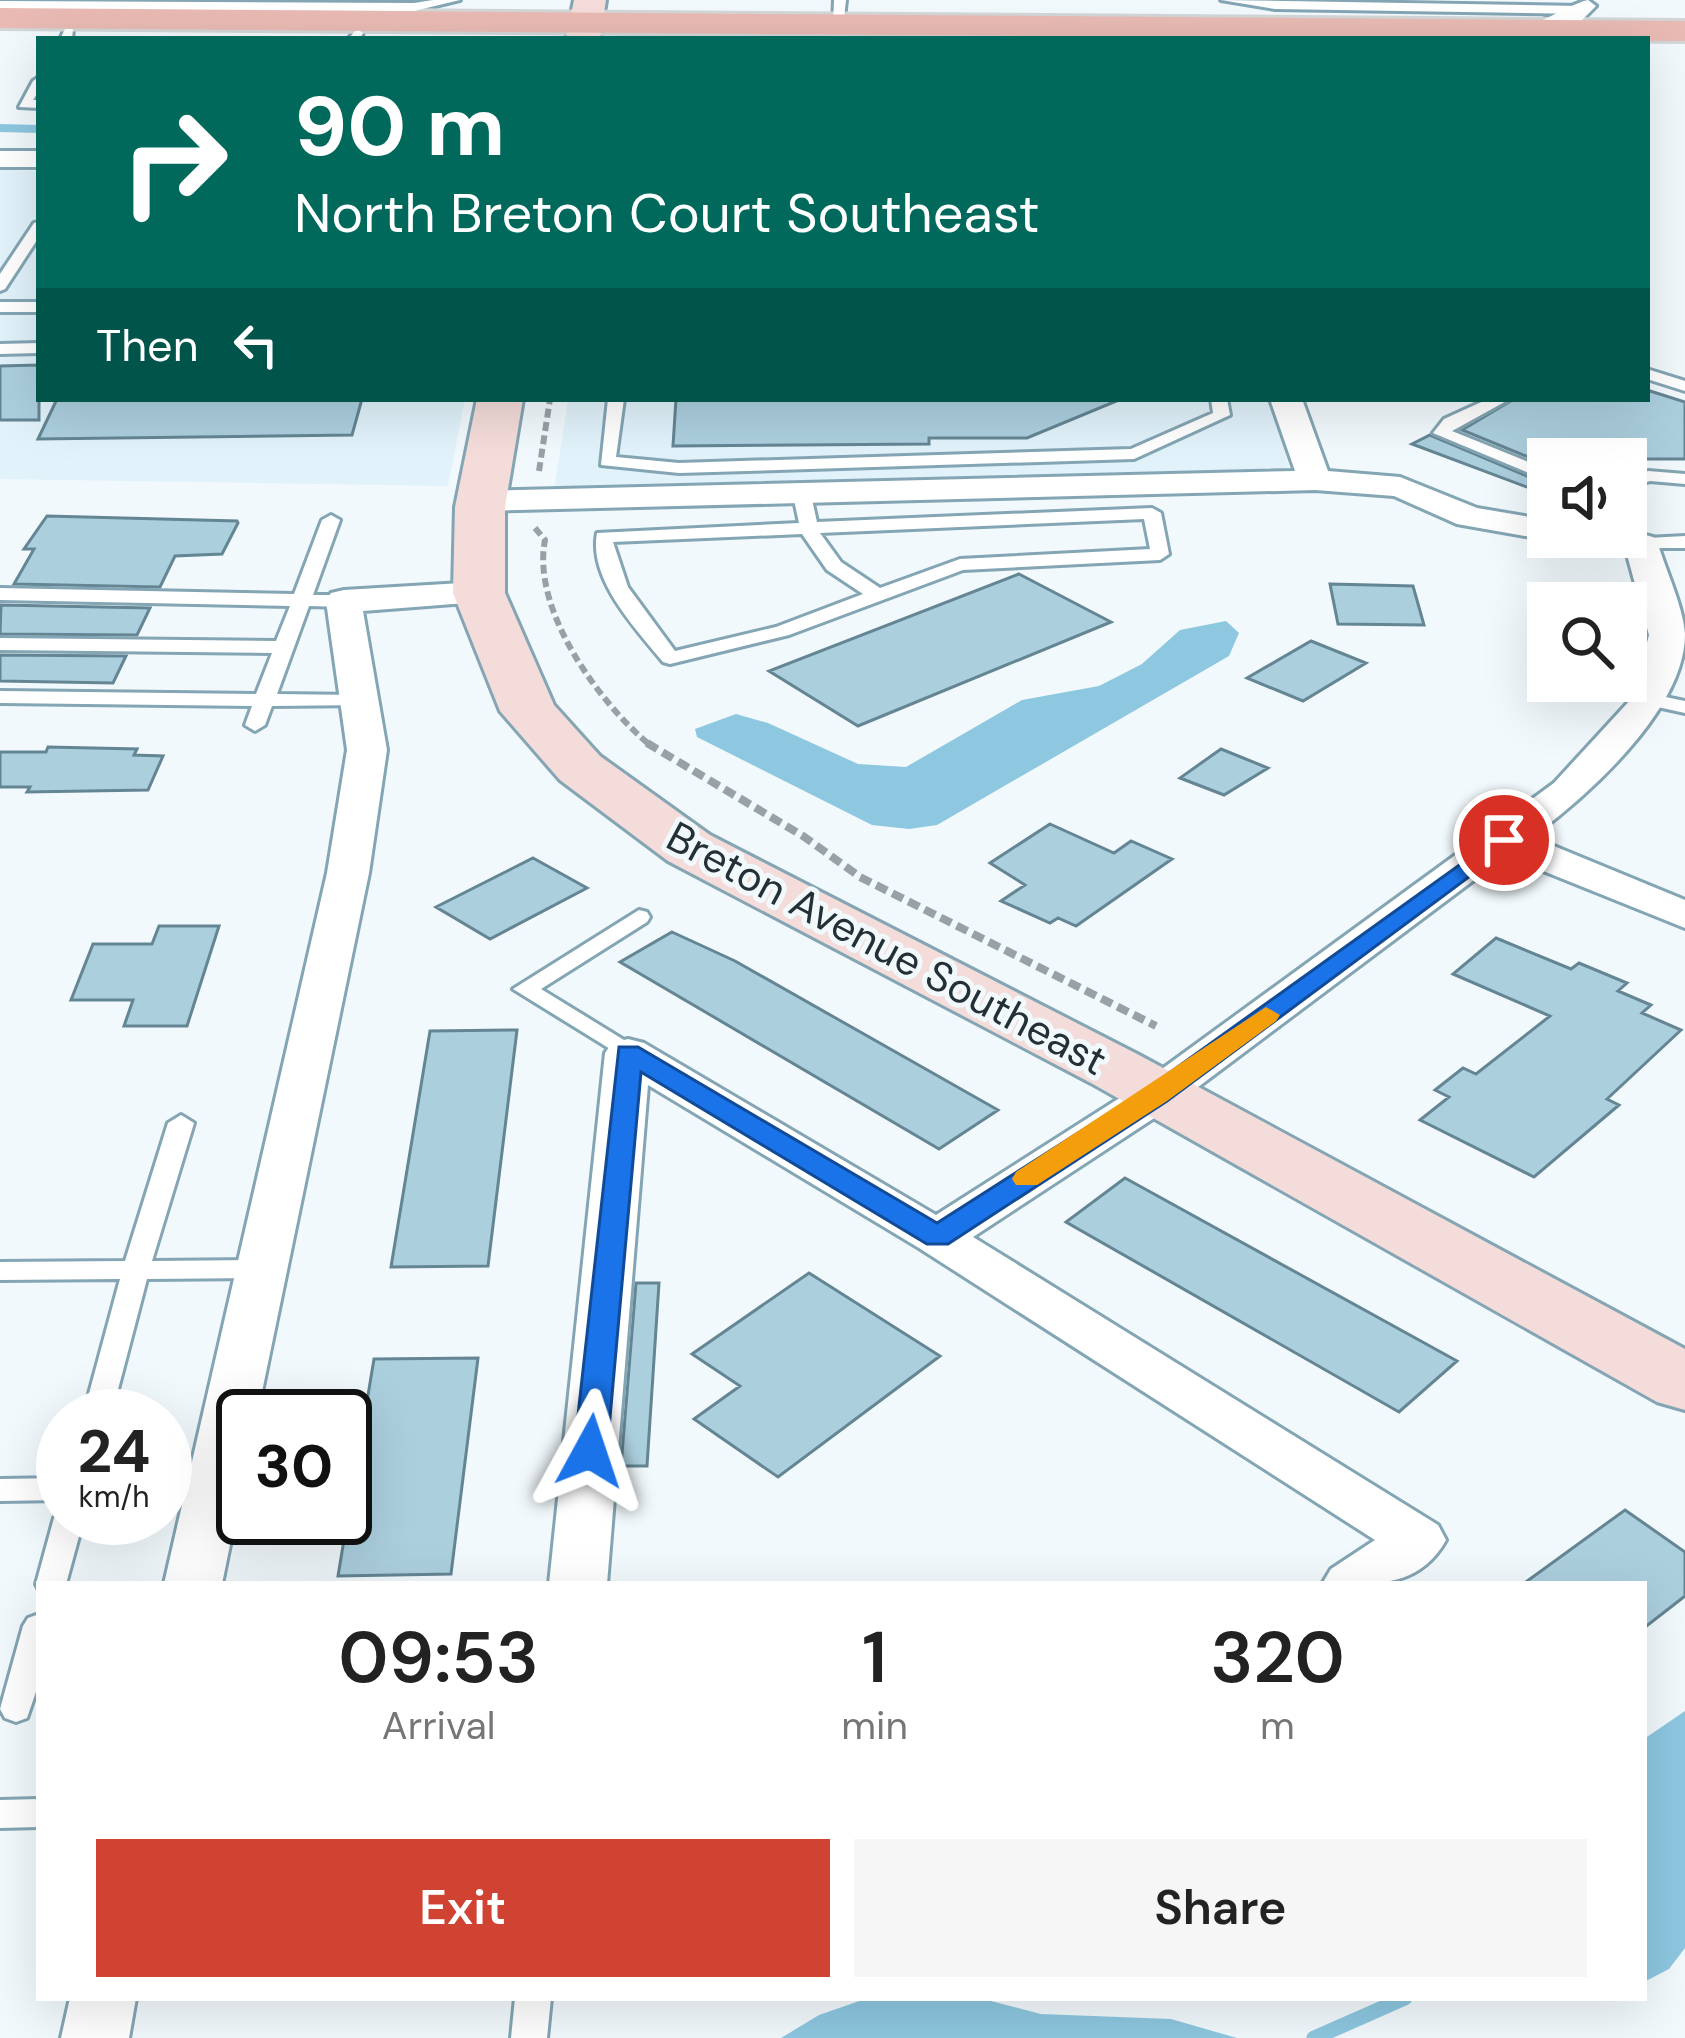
<!DOCTYPE html>
<style>
body{margin:0;font-family:"DM Sans",sans-serif;background:#f6f6f6;color:#222;height:100vh;display:flex;flex-direction:column;font-size:45px;white-space:nowrap}
*{box-sizing:border-box;margin:0}
p{font-size:39px;color:#767676}
.icon{flex:none;width:66px;height:66px;fill:none;stroke:currentColor;stroke-width:2;stroke-linecap:round;stroke-linejoin:round}
.map{position:relative;flex:1;overflow:hidden}
.drawer{position:absolute;left:36px;top:1581px;width:1611px;height:420px;display:flex;flex-direction:column;background:#fff;border-radius:0px;box-shadow:0 12px 48px #0002}
.drawer>*{flex:none}
.banner{position:absolute;left:36px;top:36px;width:1614px;height:366px;border-radius:0px;box-shadow:0 12px 48px #0002;background:#00695c;color:#fff;overflow:hidden}
.fabs{position:absolute;left:1527px;top:438px;display:grid;gap:24px}
.fabs a{display:grid;place-items:center;width:120px;height:120px;border-radius:0px;background:#fff;box-shadow:0 12px 48px #0002;font-size:60px}
.speed{position:absolute;left:36px;top:1389px;display:flex;gap:24px;font-size:60px;font-weight:700;text-align:center}
.speed>*{display:grid;place-content:center;width:156px;height:156px;border-radius:50%;background:#fff;box-shadow:0 12px 48px #0002;line-height:1}
.speed small{font-size:30px;font-weight:400}
.speed .limit{border:6px solid #111;border-radius:18px;background:#fff;color:#111}
.pin{position:absolute;display:grid;place-items:center;width:102px;height:102px;color:#fff;margin:-51px;border:6px solid #fff;border-radius:50%;box-shadow:0 3px 12px #0007}
.me{position:absolute;width:132px;margin:-66px;rotate:5deg;stroke-linejoin:round;filter:drop-shadow(0 0 9px #0008)}
.turn{display:flex;align-items:center;gap:42px;height:252px;padding:0 60px;font-size:54px}
.turn .icon{width:156px;height:156px;stroke-width:2.5}
.turn b{display:block;font-size:84px;line-height:102px}
.then{display:flex;align-items:center;height:114px;padding:0 60px;background:#0003;gap:24px;font-size:45px}
.eta{display:flex;justify-content:space-evenly;align-items:center;height:204px;text-align:center}
.eta b{font-size:72px;font-weight:600;line-height:84px}
.cta{display:flex;gap:24px;margin-top:auto;padding:24px 60px}
.cta a{flex:1;height:138px;border-radius:0px;background:#d04333;color:#fff;font-size:48px;font-weight:600;line-height:138px;text-align:center}
.cta a+a{background:#f6f6f6;color:#222}
.map>svg:first-child{display:block}
.built{fill:#e1f2fa}
.water{fill:#8dc7e0}
.lines{fill:none;stroke-linecap:round;stroke-linejoin:round}
.stream-far1{stroke:#8dc7e0;stroke-width:8}
.stream{stroke:#8dc7e0;stroke-width:15}
.building{fill:#accfde;stroke:#648593;stroke-width:3}
.service-casing{stroke:#84a5b4;stroke-width:6}
.minor-casing{stroke:#84a5b4;stroke-width:6}
.secondary-casing{stroke:#84a5b4;stroke-width:6}
.primary-casing{stroke:#d3d6d7;stroke-width:6}
.path-far1{stroke:#98a2a6;stroke-width:6;stroke-dasharray:9 4.5;stroke-linecap:butt}
.path{stroke:#98a2a6;stroke-width:8;stroke-dasharray:12 6;stroke-linecap:butt}
.service{fill:#fff;fill-rule:evenodd}
.minor{fill:#fff;fill-rule:evenodd}
.secondary{fill:#f3dcd9;fill-rule:evenodd}
.primary{fill:#e8bab3;fill-rule:evenodd}
.route{fill:#1a73e8;stroke:#114b97;stroke-width:3}
.slow{fill:#f59e0b}
.labels{text-anchor:middle;stroke-width:10;stroke-linejoin:round;paint-order:stroke}
.street-label{font-size:42px;fill:#233036;stroke:#f2f9fc}
</style>
<div class="map">
<svg width="1685" height="2038" viewBox="0 0 1685 2038">
<rect width="100%" height="100%" fill="#f2f9fc"/>
<!-- built -->
<path class="built" d="M0,170L39,171V399H465L448,486L0,479Z
M568,399H1271L1289,468L554,490Z"/>
<!-- water -->
<path class="water" d="M1226,621L1239,633L1229,656L937,825L909,829L872,825L697,737L695,729L736,714L768,723L858,764L906,767L1022,700L1099,686L1142,664L1180,630Z
M1685,1711V1948L1669,1969L1644,1982V1739Z
M868,1998H979L1041,2014L1171,2019L1237,2038H781L819,2015Z"/>
<g class="lines">
<!-- stream-far1 -->
<path class="stream-far1" d="M0,128L39,129"/>
<!-- stream -->
<path class="stream" d="M1314,2038L1405,1998"/>
</g>
<!-- building -->
<path class="building" d="M39,365V420H0V366Z
M1647,390L1685,402V459H1548V465L1462,430L1514,399H1647Z
M57,399H362L352,435L38,439Z
M676,399H1118L1119,400L1027,438H929V444L673,446Z
M1430,435L1548,485V495L1412,444Z
M47,516L237,521L238,523L222,554L175,556L160,587L14,584L34,549H24Z
M1019,574L1111,622L858,726L769,671Z
M1330,584L1413,586L1424,625L1338,624Z
M1,605L150,608L137,635L0,634Z
M1311,641L1366,663L1303,701L1247,678Z
M0,655L126,656L113,683L0,681Z
M48,747L137,749L134,755L163,756L148,790L27,792L30,787H0V752H46Z
M1221,749L1268,768L1224,795L1180,778Z
M1050,824L1114,853L1131,841L1172,859L1076,926L1058,918L1050,923L1001,901L1025,885L990,863Z
M533,858L587,888L490,939L436,907Z
M159,926H219L187,1026H124L133,1000H71L93,944H152Z
M672,932L735,961L998,1110L939,1149L620,962Z
M1496,938L1571,969L1579,963L1627,983L1618,991L1651,1005L1642,1013L1681,1030L1607,1099L1619,1105L1534,1177L1420,1120L1449,1097L1435,1090L1463,1068L1476,1074L1550,1016L1453,974Z
M517,1030L488,1266L391,1267L430,1031Z
M1125,1178L1457,1361L1399,1412L1066,1222Z
M809,1273L940,1356L778,1477L694,1419L740,1386L692,1354Z
M636,1283H659L647,1466H621Z
M478,1358L451,1574L338,1576L374,1359Z
M1625,1510L1685,1552V1596L1644,1628V1584H1523Z"/>
<g class="lines">
<!-- service casing -->
<g class="service-casing">
<path id="service" d="M433,0H460L414,11L0,9V1L414,3Z
M834,0H846L843,27L833,24Z
M1221,0L1581,6L1587,10L1581,14L1275,9Z
M65,29H73L72,39H60Z
M357,29L363,33L360,39H348Z
M39,77V91L33,100H39V108L19,107L33,81Z
M39,222V237L5,289L0,291V274L34,223Z
M0,302H39V312H0Z
M39,343V353L0,354V344Z
M1647,369L1685,381V391L1647,379Z
M608,399H624L616,457L679,463L1131,449L1213,413L1211,399H1227L1230,415L1134,459L679,473L601,465Z
M1488,399H1510L1452,431L1548,470V481L1433,433L1444,419Z
M1648,471L1685,474V484L1650,481L1626,489V478Z
M802,490L811,495L817,522L1152,508L1161,513L1169,554L1160,560L963,570L789,635L670,664L663,662C636,629 588,579 597,533L799,523L793,495ZM1144,519L1150,549L960,559L880,588L841,562L820,533ZM802,534L827,570L863,594L776,627L675,651L628,587L613,542Z
M1626,513L1632,514L1647,538L1685,536V548H1635L1626,534Z
M331,515L340,520L313,595H344L354,601L344,607L309,606L277,694L359,695L369,701L366,705L272,706L265,725L255,731L245,725L252,706L0,703V691L256,694L272,653L0,650V638L276,641L290,606L0,600V588L294,594L322,520Z
M1651,694L1685,701V713L1644,704L1641,700Z
M639,910L647,912L650,917L647,922L541,989L637,1048L640,1053L637,1058L628,1060L513,989Z
M181,1115L194,1123L152,1261L262,1260L272,1263L275,1269L272,1275L262,1278L147,1279L111,1416H83L120,1279L0,1280V1262L125,1261L168,1123Z
M165,1476L225,1479L230,1487L225,1495L165,1498Z
M63,1478V1500L0,1501V1479Z
M63,1509V1518H84L66,1584H39V1590L36,1584L54,1518Z
M39,1614V1683L27,1718L16,1722L5,1718L0,1709L23,1626L28,1618Z
M39,1799V1827L0,1828V1800Z
M515,1998H551L547,2038H511Z"/>
</g>
<!-- minor casing -->
<g class="minor-casing">
<path id="minor" d="M1588,0L1596,6L1576,26L1538,37L1526,30C1534,24 1579,1 1588,0Z
M0,151H39V167H0Z
M1270,399H1302L1328,471L1400,477L1477,508L1548,520V537H1560L1548,540L1457,524L1394,496L1315,490L481,511L464,501L481,491L1295,471Z
M1626,530L1653,537L1658,544C1666,571 1683,606 1685,634C1685,710 1587,796 1532,837L1685,900V928L1506,856L1174,1105L973,1237L1438,1525L1446,1540C1418,1590 1371,1584 1322,1584L1331,1569L1375,1540L919,1248L648,1085L607,1584H549L605,1053L612,1043L628,1039L644,1043L936,1215L1140,1085L1554,783L1633,697L1649,635L1626,551L1597,544L1592,537H1626Z
M479,582L492,585L497,593L492,601L363,611L387,750L369,873L257,1416H243V1481L222,1584H164L327,873L347,750L326,601L331,593L344,590Z
M70,1998H136L129,2038H61Z"/>
</g>
<!-- secondary casing -->
<g class="secondary-casing">
<path id="secondary" d="M574,0H606L600,39H566Z
M477,399H523L505,507V593L554,705L600,756L710,835L1139,1055L1685,1349V1410L1657,1402L1091,1083L668,861L560,780L500,711L453,593L455,507Z"/>
</g>
<!-- primary casing -->
<g class="primary-casing">
<path id="primary" d="M0,8L1685,21V41L0,28Z"/>
</g>
<!-- path-far1 -->
<path class="path-far1" d="M539,471L550,399
M535,528L545,540C531,610 600,704 651,746"/>
<!-- path -->
<path class="path" d="M647,743L803,836L860,877L1156,1026"/>
<!-- service -->
<use href="#service" class="service"/>
<!-- minor -->
<use href="#minor" class="minor"/>
<!-- secondary -->
<use href="#secondary" class="secondary"/>
<!-- primary -->
<use href="#primary" class="primary"/>
</g>
<!-- route -->
<path class="route" d="M1504,833L1516,840L1512,845L1167,1101L948,1244H927L641,1072L607,1451L602,1460H579L574,1451L619,1047H638L937,1223L1147,1089Z"/>
<!-- slow -->
<path class="slow" d="M1266,1007L1280,1015L1276,1021L1167,1101L1037,1185H1016L1012,1179L1016,1172Z"/>
<g class="labels">
<!-- street labels -->
<g class="street-label">
<text transform="translate(887 948) rotate(28)" y="15">Breton Avenue Southeast</text>
</g>
</g>
</svg>
<div class="fabs">
<a><svg class="icon" aria-label="sound" viewBox="0 0 24 24"><path d="M4 9h4l5-4v14l-5-4H4zM17 9q2 3 0 6"/></svg></a>
<a><svg class="icon" aria-label="search" viewBox="0 0 24 24"><circle cx="10" cy="10" r="6"/><path d="M15 15l6 6"/></svg></a>
</div>
<div class="speed"><div>24<small>km/h</small></div><div class="limit">30</div></div>
<div class="pin" style="left:1504px;top:840px;background:#d93025"><svg class="icon" aria-label="arrive" viewBox="0 0 24 24"><path d="M6 21V4h12l-3 4 3 4H6"/></svg></div>
<svg class="me" style="left:590px;top:1451px" viewBox="-20 -20 40 40"><path d="M0-17L14 15 0 8-14 15z" fill="#1a73e8" stroke="#fff" stroke-width="4"/></svg>
<div class="banner">
<div class="turn"><svg class="icon" aria-label="right" viewBox="0 0 24 24"><path d="M7 20v-9h11M14 6l5 5-5 5"/></svg><div><b>90 m</b>North Breton Court Southeast</div></div>
<div class="then">Then<svg class="icon" aria-label="left" viewBox="0 0 24 24"><path d="M17 20v-9H6M10 6l-5 5 5 5"/></svg></div>
</div>
<section class="drawer">
<div class="eta">
<div><b>09:53</b><p>Arrival</p></div>
<div><b>1</b><p>min</p></div>
<div><b>320</b><p>m</p></div>
</div>
<div class="cta"><a>Exit</a><a>Share</a></div>
</section>
</div>
